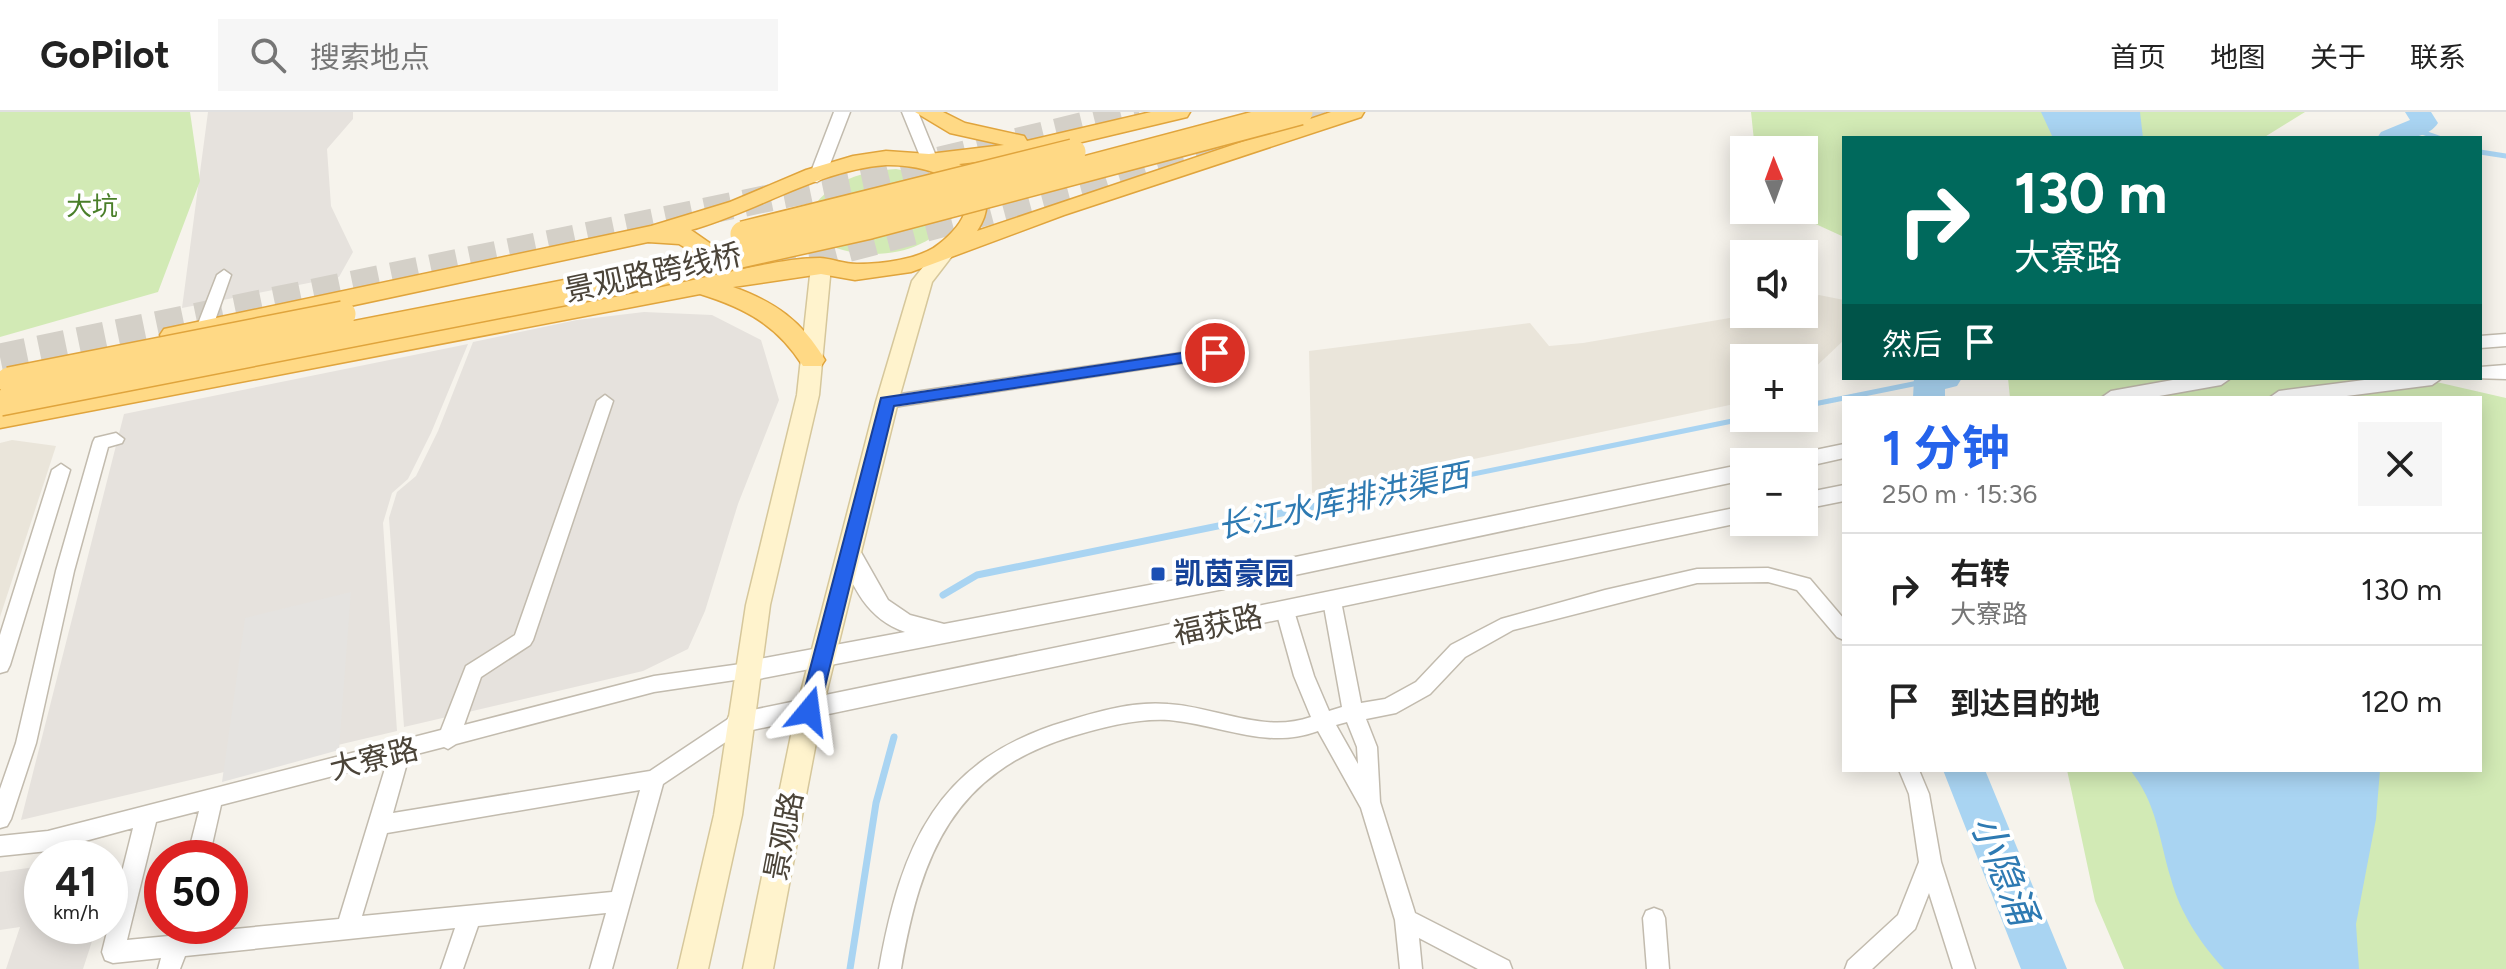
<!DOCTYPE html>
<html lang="zh">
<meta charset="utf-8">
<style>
body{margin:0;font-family:Figtree,"Noto Sans SC",sans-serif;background:#f6f6f6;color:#222;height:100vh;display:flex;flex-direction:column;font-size:30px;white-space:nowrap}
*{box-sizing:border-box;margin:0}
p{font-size:26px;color:#767676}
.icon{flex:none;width:44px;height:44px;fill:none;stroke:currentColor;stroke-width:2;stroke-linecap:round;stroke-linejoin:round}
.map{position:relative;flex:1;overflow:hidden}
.drawer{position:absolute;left:1842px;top:284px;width:640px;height:376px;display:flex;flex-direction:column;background:#fff;border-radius:0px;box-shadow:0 4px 20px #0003}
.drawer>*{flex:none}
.guide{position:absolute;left:1842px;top:24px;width:640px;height:244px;border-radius:0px;box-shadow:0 4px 20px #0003;background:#00695c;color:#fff;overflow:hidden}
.needle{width:52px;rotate:359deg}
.controls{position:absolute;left:1730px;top:24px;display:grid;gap:16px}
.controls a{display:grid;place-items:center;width:88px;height:88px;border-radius:0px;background:#fff;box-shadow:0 4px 20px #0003;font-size:40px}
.speed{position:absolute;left:24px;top:728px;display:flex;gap:16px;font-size:40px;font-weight:700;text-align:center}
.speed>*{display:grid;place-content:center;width:104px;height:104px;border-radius:50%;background:#fff;box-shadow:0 4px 20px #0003;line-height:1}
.speed small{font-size:20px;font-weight:400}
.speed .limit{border:12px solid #d22;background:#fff;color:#111}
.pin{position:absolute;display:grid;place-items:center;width:68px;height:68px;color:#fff;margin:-34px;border:4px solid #fff;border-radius:50%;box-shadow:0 2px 8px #0007}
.me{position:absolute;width:88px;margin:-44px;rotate:16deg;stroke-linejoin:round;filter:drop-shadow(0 0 6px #0008)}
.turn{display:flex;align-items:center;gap:28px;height:168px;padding:0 40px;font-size:36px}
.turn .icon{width:104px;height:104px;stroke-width:2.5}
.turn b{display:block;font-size:56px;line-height:68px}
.then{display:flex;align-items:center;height:76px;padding:0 40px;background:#0003;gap:16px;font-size:30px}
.round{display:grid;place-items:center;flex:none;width:84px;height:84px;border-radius:0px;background:#f6f6f6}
.summary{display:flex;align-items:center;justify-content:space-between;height:136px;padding:0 40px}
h1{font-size:48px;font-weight:700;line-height:60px;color:#2563eb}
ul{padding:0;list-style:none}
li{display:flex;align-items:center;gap:24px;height:112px;padding:0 40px;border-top:2px solid #e0e0e0}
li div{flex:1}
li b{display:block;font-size:30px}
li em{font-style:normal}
header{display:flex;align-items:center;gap:48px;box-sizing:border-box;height:112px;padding:0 40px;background:#fff;border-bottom:2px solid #e0e0e0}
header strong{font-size:38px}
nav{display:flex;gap:44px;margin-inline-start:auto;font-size:28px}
.search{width:560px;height:72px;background:#f6f6f6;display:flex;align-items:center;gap:20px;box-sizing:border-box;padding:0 28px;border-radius:0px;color:#767676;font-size:30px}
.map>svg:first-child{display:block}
.residential{fill:#eae5da}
.industrial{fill:#e6e2dd}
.green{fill:#d2eab5}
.parking{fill:#e5e3e0}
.water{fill:#a9d4f2}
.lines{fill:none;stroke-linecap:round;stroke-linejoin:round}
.stream-far1{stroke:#a9d4f2;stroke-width:5}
.stream{stroke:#a9d4f2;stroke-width:7}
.river{fill:#a9d4f2;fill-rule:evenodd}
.motorway-tunnel{stroke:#d4d0c8;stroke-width:27;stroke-dasharray:27 13;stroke-linecap:butt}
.minor-casing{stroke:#c2bbae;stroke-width:3}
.tertiary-casing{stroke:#c2bbae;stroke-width:3}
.secondary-casing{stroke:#d6c79b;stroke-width:3}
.trunk-casing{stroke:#e0a43c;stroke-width:3}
.minor{fill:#fff;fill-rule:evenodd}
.tertiary{fill:#fff;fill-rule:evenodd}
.secondary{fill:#fff3cd;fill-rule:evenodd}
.trunk{fill:#ffd985;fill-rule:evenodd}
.trunk-bridge-casing{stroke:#e0a43c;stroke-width:28;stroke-linecap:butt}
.trunk-bridge{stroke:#ffd985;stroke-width:25}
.route{fill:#2563eb;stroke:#184099;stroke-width:2}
.transit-dot{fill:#1a4fb4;stroke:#fff;stroke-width:3}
.labels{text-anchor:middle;stroke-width:8;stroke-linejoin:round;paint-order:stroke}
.far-park-label{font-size:26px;fill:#4a7f2a;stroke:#fff}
.street-label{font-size:30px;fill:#4b4439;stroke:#fff}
.transit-label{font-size:30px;font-weight:bold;fill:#164399;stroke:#fff;text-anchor:start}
.water-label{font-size:32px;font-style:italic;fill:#2e7ab2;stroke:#fff}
.near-water-label{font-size:38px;font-style:italic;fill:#2e7ab2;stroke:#fff}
</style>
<header>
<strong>GoPilot</strong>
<div class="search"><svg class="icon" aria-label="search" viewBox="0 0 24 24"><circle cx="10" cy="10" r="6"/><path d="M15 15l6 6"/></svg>搜索地点</div>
<nav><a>首页</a><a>地图</a><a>关于</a><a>联系</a></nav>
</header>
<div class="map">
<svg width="2506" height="857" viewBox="0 0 2506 857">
<rect width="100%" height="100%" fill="#f6f3ec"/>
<!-- residential -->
<path class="residential" d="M1819,183L1844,188V228L1804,266V246H1744V290L1312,381L1309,239L1530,211L1549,234L1583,231L1753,202H1804V188Z
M12,328L56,334L0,505V331Z"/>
<!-- industrial -->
<path class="industrial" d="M208,0H353V7L327,37L331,94L353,140L339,165L182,196Z
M644,200L712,203L761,228L779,288L738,392L705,499L688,537L643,559L404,615L389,406L397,380L416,364L438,319L473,230L577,208Z
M468,232L431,321L408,367L392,381L383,411L397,619L21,708L124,302Z
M42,754V814H97L83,857H6L20,815L0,818V760Z"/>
<!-- green -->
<path class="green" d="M0,0H190L200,69L158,180L0,225Z
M1751,0H2305L2263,26H1844V125L1785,98H1804V38H1755Z
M896,57L937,65L956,101C928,144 870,151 825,132L812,97C832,67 862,60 896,57Z
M2008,266H2419L2506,286V857H2124L2095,789L2067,658H2480V286H2010Z"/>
<!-- parking -->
<path class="parking" d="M351,480L339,638L222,670L245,506Z"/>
<!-- water -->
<path class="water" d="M2041,0H2140L2143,26H2053Z
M2130,658H2380L2376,707L2356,812L2359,857H2224C2201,832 2180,801 2171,767C2159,727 2157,691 2130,658Z"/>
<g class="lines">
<!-- stream-far1 -->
<path class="stream-far1" d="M2413,17L2439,26
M2480,40L2506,44
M1844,286L1928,269
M1804,294L1844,286
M1434,370L1747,306"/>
<!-- stream -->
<path class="stream" d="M943,483L977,463L1444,368
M850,857L876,691L894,625"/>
<!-- river -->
<path class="river" d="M2405,0H2431L2438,11C2425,30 2397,26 2377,26L2381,20L2410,8Z
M1914,266H1962L1957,274L1945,277V286H1913Z
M1943,658H1985L2067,857H2021Z"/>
<!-- motorway-tunnel -->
<path class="motorway-tunnel" d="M1272,16L1325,0
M771,157L1089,73L1224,31
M0,245L866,66L1139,0"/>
<!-- minor casing -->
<g class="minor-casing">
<path id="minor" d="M224,158L231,163L212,217L210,221H198L196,217L217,163Z
M1215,236L1223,241L1221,245L887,296L879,290L887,284Z
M605,283L613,289L533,528L530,533L481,565L464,613L654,564L748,551L755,553L758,559L755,565L654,580L456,632L448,637L444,635L409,644L393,701L650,659L731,605L738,603L745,605L748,611L745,617L663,672L612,857H590L606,801L478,814L463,857H441L455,816L185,844L180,857H158L161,846L113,851L105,848L102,840L133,716L48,739L0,744V724L48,719L441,618L466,554L515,523L597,289ZM387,650L339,807L192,821L194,814H172L169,824L127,828L156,710L199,699L187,746H209L221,693ZM640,678L612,780L362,804L387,721Z
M116,321L124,327L122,331L108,335L74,459L36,631L11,707L7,714L0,716V677L16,631L56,459L93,330L95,326Z
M61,352L70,358L10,553L7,559L0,561V523L52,358Z
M1768,456L1810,467L1844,507V528L1837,525L1797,478L1768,470L1697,471L1513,518L1465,545L1430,582L1396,601L1366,607L1377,635L1380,690L1415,801L1509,849L1512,857H1478L1419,826L1422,857H1400L1395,808L1361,696L1318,619C1266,638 1222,613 1169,608C1138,606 1104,615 1073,624C953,660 921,742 901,857H879C901,733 937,647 1067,609C1099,599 1134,589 1168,592C1217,595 1263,622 1311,605L1294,564L1276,499L1278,494H1292L1294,499L1314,564L1329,599L1342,595L1323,489L1325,484H1339L1341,489L1361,591L1385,587L1416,570L1451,533L1501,507L1605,478L1697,457ZM1347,610L1357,635L1358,652L1336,613Z
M1899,658H1919L1929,682L1941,750L1975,857H1953L1929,781L1915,817L1872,857H1845L1848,849L1898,803L1919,750L1909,682Z
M1654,796L1662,799L1665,806L1669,857H1647L1643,806L1646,799Z"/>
</g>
<!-- tertiary casing -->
<g class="tertiary-casing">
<path id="tertiary" d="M834,0H850L825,65L817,70L811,69L809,65Z
M902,0H918L938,49L936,53H924L922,49Z
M2506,222V234L2480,236V224Z
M2506,253V267L2473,266H2480V255Z
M2184,266H2231L2221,273L2148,286H2101L2111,279Z
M2380,266H2442L2432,273L2331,286H2269L2279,279Z
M1844,332V346L1804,355V350H1781L1791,343Z
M1744,352V368L1276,467L748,569L740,566L736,559L740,552L748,549L905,520C867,507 853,475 839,441L842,435H858L888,488L910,503L944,512L1276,449Z
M1844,373V389L1804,397V381Z
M1744,394V410L738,621L729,618L726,611L729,604L738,601Z"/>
</g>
<!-- secondary casing -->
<g class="secondary-casing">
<path id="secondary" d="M949,129L959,135L932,170L898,290L822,599L773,857H743L796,599L876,290L912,169L942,131Z
M821,148L831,154L819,283L770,493L742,703L708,857H678L714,703L746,493L797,283L811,154Z"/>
</g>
<!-- trunk casing -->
<g class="trunk-casing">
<path id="trunk" d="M915,0H943L965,11L1024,24L1027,29L1151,0H1190L1187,5L1019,45L959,52C986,67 995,93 977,119L1331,0H1364L1361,5L1064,103L911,160L855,168L821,162L733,175C775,190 802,209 825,248L821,254H803C777,213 745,196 700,182L0,316V296L684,169L686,160L696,156L699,144L679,132L648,130L173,232L164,229L160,223L164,217L651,114L730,90L806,58L853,44L886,39L929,42L1004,33L950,21ZM886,53C939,52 1003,81 939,132C920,148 880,152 857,152C844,152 833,147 820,146C787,146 751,156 718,162L724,141L691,118C756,100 818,58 886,53Z"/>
</g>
<!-- minor -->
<use href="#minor" class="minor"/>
<!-- tertiary -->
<use href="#tertiary" class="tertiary"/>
<!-- secondary -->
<use href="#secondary" class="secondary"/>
<!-- trunk -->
<use href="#trunk" class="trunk"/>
<!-- trunk-bridge casing -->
<g class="trunk-bridge-casing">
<path id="trunk-bridge" d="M743,122L1073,40
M9,268L343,202
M0,291L629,168L870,114L1300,0"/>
</g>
<!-- trunk-bridge -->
<use href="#trunk-bridge" class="trunk-bridge"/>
</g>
<!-- route -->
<path class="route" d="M1215,236L1221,237V245L894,294L819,599L816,605H802L799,599L881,286Z"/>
<!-- markers -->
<rect class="transit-dot" x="1150" y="454" width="16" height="16" rx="4"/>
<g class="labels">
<!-- far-park labels -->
<g class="far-park-label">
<text x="92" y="103">大坑</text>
</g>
<!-- street labels -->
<g class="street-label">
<text transform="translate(653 161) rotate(-12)" y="10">景观路跨线桥</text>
<text transform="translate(1218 513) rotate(-12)" y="10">福获路</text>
<text transform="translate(374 647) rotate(-14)" y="10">大寮路</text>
<text transform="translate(784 724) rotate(-79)" y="10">景观路</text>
</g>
<!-- transit labels -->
<g class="transit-label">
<text x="1174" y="472">凯茵豪园</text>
</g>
<!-- water labels -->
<g class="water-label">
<text transform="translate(1343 389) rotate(-12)" y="11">长江水库排洪渠西</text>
</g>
<!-- near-water labels -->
<g class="near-water-label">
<text transform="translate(2004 758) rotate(68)" y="13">小隐涌</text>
</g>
</g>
</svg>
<div class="controls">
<a><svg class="needle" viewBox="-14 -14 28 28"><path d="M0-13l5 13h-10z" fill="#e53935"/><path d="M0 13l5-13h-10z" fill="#767676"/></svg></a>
<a><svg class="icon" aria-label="sound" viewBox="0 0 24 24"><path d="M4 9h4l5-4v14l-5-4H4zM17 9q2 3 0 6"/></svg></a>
<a>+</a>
<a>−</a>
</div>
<div class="speed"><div>41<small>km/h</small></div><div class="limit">50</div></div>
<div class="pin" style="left:1215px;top:241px;background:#d93025"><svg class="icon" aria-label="arrive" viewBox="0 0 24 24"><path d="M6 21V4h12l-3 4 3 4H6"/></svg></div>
<svg class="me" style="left:809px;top:599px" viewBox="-20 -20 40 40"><path d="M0-17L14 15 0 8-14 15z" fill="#2563eb" stroke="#fff" stroke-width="4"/></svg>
<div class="guide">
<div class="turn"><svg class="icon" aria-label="right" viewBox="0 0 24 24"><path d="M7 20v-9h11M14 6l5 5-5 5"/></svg><div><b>130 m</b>大寮路</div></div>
<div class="then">然后<svg class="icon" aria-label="arrive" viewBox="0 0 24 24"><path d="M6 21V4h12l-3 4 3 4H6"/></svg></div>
</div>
<section class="drawer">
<div class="summary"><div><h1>1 分钟</h1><p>250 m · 15:36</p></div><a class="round"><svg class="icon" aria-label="close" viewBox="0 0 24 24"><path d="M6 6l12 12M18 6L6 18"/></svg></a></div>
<ul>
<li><svg class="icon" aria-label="right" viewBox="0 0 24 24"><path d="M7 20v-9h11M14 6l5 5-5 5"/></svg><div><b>右转</b><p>大寮路</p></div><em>130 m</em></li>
<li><svg class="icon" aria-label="arrive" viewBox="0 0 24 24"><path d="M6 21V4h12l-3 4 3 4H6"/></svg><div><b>到达目的地</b></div><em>120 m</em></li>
</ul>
</section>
</div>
